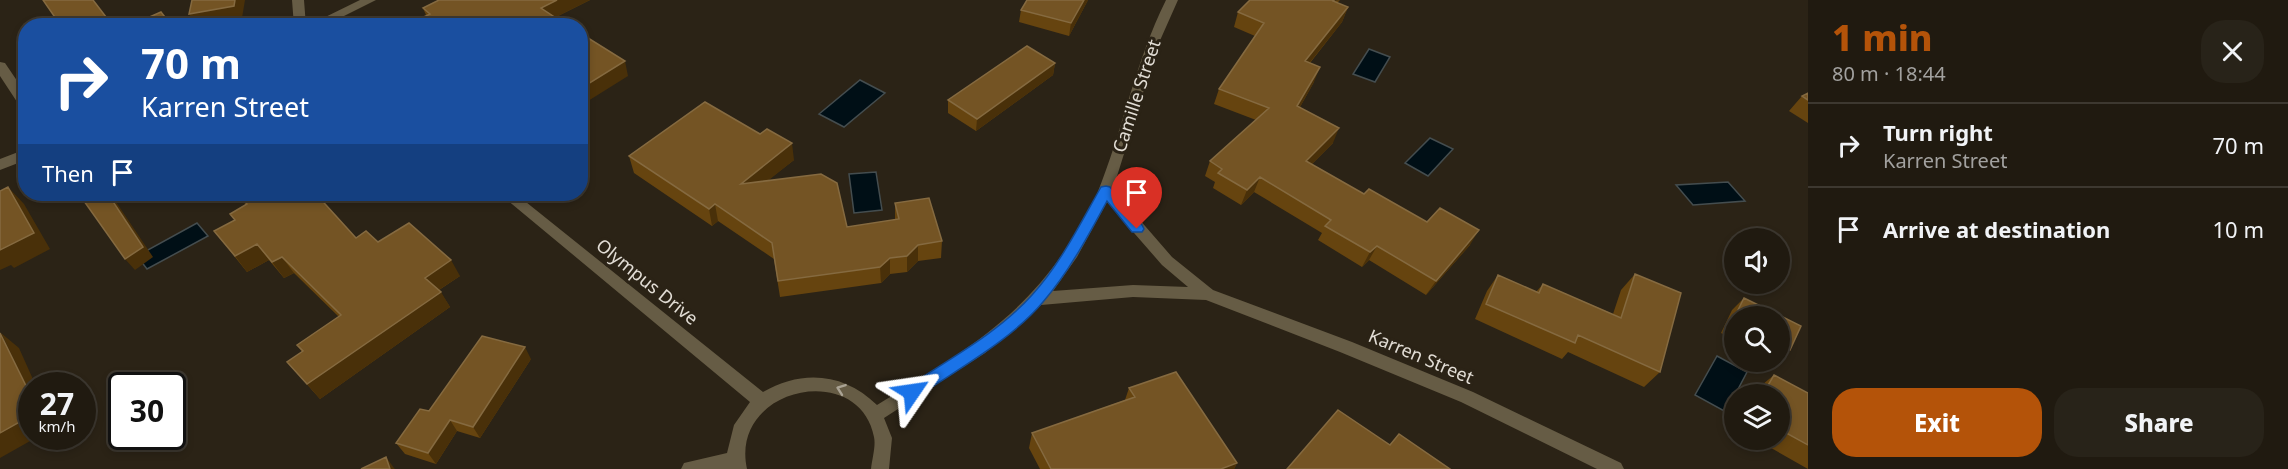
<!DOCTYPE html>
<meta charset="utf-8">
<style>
body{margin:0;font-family:"Noto Sans",sans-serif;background:#282319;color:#f1f3f6;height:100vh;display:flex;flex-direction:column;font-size:22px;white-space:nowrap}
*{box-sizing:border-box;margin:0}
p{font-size:20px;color:#a2a19f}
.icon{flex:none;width:33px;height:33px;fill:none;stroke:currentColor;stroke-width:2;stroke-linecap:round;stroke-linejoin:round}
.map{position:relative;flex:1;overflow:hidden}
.details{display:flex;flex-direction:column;background:#201a10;width:480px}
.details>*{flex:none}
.hud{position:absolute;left:18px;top:18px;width:570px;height:183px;border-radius:24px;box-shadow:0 3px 9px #0003,0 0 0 2px #3d3830;background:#1a4fa0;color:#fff;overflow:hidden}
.fabs{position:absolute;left:1724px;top:228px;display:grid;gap:12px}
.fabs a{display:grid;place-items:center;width:66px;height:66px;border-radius:50%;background:#201a10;box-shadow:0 3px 9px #0003,0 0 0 2px #3d3830;font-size:30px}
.speed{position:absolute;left:18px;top:372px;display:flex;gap:12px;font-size:30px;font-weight:700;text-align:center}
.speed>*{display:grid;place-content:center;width:78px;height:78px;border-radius:50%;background:#201a10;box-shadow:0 3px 9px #0003,0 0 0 2px #3d3830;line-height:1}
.speed small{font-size:15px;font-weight:400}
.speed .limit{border:3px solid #111;border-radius:9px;background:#fff;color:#111}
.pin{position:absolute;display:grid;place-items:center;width:51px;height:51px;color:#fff;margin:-62px -26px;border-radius:50% 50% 50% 0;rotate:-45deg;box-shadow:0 0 6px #0007}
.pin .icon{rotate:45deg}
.me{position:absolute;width:66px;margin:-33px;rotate:58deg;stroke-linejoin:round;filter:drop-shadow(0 0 4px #0008)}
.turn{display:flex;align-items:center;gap:21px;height:126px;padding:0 24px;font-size:27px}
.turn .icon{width:78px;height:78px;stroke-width:2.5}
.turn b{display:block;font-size:42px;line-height:51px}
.then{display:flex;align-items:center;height:57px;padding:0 24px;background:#0003;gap:12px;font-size:22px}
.round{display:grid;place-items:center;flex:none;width:63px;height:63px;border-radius:24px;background:#282319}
.head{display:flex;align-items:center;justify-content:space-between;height:102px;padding:0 24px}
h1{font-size:36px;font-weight:800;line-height:45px;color:#b45309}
.action{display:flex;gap:12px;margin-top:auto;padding:12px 24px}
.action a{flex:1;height:69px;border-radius:24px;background:#b45309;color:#fff;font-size:24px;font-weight:800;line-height:69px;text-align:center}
.action a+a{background:#282319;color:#f1f3f6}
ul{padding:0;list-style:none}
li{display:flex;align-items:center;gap:18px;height:84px;padding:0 24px;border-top:2px solid #3d3830}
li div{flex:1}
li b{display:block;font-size:22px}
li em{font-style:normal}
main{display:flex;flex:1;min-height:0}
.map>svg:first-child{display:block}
.water{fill:#000f16;stroke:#444d4f;stroke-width:1.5}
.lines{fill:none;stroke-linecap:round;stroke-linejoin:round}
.minor{fill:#665c45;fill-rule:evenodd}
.wall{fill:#66440f}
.shaded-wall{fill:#493009}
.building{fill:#745424;stroke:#856a40;stroke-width:1.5}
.oneway{stroke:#aaa394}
.route{fill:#1a73e8;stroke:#114b97;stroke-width:1.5}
.labels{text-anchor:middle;stroke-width:6;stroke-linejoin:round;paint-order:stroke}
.street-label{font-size:18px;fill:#e2ddd5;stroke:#2b2316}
</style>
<main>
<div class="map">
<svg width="1808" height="469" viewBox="0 0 1808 469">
<rect width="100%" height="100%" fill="#2b2316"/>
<!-- water -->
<path class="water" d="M1369,49L1390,57L1375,82L1353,74Z
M860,80L885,93L844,127L819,114Z
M1430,138L1453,149L1428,176L1405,163Z
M876,172L882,210L854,213L849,174Z
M1728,182L1745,201L1693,205L1676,185Z
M197,223L208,236L147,269L137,256Z
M1717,356L1747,372L1726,412L1695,395Z"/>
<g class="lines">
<!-- minor -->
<path class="minor" d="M292,0H304L306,26H294Z
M360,0H376L324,26H307Z
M1166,0H1178L1158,45L1113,189L1172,257L1213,290L1352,342L1473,392L1621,463L1624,469H1597L1461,402L1340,352L1206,300L1133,297L1041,305L985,353L884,418L892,438L889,469H871C872,459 876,446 874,437C859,360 729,387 747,469H681L684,463L727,453L734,425L750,402L500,194H516L763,392C802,369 845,373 877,405C957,356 1026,318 1075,234C1082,221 1091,208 1097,194C1123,130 1135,62 1166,0ZM1107,202L1162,265L1188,287L1133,285L1053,291L1077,257Z
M0,62L5,63L26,94V109L21,108L0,76Z
M26,149V160L0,170V159Z"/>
</g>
<!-- wall -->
<path class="wall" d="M439,0H590L556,17L426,15L423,8Z
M1088,0L1069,36L1019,22L1021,10Z
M1340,0L1337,3L1348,7L1342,22L1310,63L1314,82L1300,107L1333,143L1312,164L1364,194L1427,222L1470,245L1426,295L1369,260L1362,267L1318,240L1322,233L1254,192L1241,205L1213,188L1215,182L1205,176L1210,161L1256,120L1214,104L1219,89L1255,36L1234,27L1238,12Z
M1055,63L1053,75L976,131L948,113V100Z
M1808,93V123L1789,111L1802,96Z
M629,156L794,160L768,180L847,227L895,220V203L942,241L941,258L918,261L907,272L890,274L881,283L780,297L774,259L718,221L712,226L634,173Z
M238,194H316L356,238L378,242L460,276L439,290L450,307L320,399L287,362L302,352L297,345L339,317L294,273L284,278L269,260L247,272L214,231L235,220L246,205Z
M1635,274L1660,372L1644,387L1568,352L1562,359L1475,319L1487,291L1498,275L1536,292L1543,284L1613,314L1621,290Z
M1744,298L1801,326L1790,350L1779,359V316H1734V339L1721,333L1732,310Z
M531,359L480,438L457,431L436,464L405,454L396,443L429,411Z
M1774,375L1808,393V469L1757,440H1779V394H1754L1757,389Z
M1129,388L1237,463L1234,469H1040L1029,448L1032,433L1125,400Z"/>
<!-- shaded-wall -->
<path class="shaded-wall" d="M235,0H245L242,18L202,26H196L189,14Z
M557,0H590L546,22L541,8Z
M1084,0H1088L1069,36L1071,23Z
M1348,7L1342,22L1299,76L1305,61Z
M625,61L628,76L580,106V89Z
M1055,63L1053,75L976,131L977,119Z
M1320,67L1314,82L1292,121L1297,106Z
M1339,128L1333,143L1300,176L1306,161Z
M792,143L794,160L744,200L741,184Z
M1260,177L1254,192L1241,205L1247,190Z
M8,187L24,204L50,249L14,268L11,265L0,270V250Z
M108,194H116L112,196L153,257L135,270L125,259Z
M715,204L718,221L712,226L709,209Z
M1479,230L1470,245L1426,295L1436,281Z
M257,244L269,260L247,272L235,256Z
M918,245V261L907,272V256Z
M1377,246L1369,260L1362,267L1370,252Z
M282,257L294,273L284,278L272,262Z
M890,258V274L881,283L880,267Z
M451,260L460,276L434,293L425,278Z
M441,292L450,307L320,399L307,384Z
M1,333L19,348L36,386H32V398Z
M525,347L531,359L480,438L473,427Z
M32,415V436H39L0,458V433Z
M450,420L457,431L436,464L428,453Z
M386,457L394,468L395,469H390Z
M1237,463L1234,469H1221Z"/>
<!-- building -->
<path class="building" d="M43,0H93L113,26H61Z
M192,0H235L234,6L189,14Z
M439,0H557L541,8L568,26L407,25L430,14L423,8Z
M1027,0H1084L1071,23L1021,10Z
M1250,0H1334L1333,1L1348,7L1305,61L1320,67L1297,106L1339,128L1306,161L1364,194L1369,189L1427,222L1440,208L1479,230L1436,281L1377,246L1370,252L1325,226L1331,220L1260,177L1247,190L1218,173L1222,169L1210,161L1269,108L1219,89L1264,23L1238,12Z
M161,12L172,26H129Z
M580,33L625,61L580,89Z
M1027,46L1055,63L977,119L948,100Z
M1808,93V100L1802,96Z
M705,102L760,134L767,129L792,143L741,184L821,174L837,183L847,227L899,219L895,203L929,198L942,241L918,245L907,256L890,258L880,267L778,281L772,243L715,204L709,209L629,156Z
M8,187L34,233L0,250V191Z
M79,194H108L143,247L125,259Z
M239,194H316L356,238L366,231L378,242L409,223L451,260L425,278L441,292L307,384L287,362L303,351L297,345L341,315L282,257L272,262L257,244L235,256L214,231L235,220L230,214L247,204Z
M1635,274L1681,293L1660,372L1578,335L1575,343L1486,304L1498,275L1539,293L1543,284L1621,318Z
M1744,298L1801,326L1790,350L1779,344V316H1735Z
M0,333L32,398V415L0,433Z
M482,336L525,347L473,427L450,420L428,453L396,443L420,409L429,411Z
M1176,372L1237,463L1221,469H1051L1032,433L1135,397L1129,388Z
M1774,375L1808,393V445L1779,429V394H1763Z
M1338,410L1390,445L1399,434L1450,469H1287Z
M386,457L390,469H361Z"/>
<!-- one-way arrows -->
<defs><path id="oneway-chevron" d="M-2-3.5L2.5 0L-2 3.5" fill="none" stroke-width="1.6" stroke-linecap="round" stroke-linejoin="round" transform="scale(1.5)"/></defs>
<use class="oneway" href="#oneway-chevron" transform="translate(841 389) rotate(-160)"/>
<!-- route -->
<path class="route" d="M1106,186L1110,187L1142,225L1144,229L1142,232H1132L1107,201C1088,236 1069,272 1043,302C1010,341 959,368 917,397L912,399L907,397L904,392L907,387C949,359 998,333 1032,295C1061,263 1080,224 1101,187Z"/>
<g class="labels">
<!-- street labels -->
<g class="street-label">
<text transform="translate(1137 96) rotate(-72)" y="6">Camille Street</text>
<text transform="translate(647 282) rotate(39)" y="6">Olympus Drive</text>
<text transform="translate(1421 357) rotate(23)" y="6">Karren Street</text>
</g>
</g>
</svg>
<div class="fabs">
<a><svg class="icon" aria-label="sound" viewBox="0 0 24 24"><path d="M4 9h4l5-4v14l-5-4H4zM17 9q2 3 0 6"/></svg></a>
<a><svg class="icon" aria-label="search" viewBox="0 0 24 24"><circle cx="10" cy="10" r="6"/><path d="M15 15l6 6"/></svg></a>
<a><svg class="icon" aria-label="layers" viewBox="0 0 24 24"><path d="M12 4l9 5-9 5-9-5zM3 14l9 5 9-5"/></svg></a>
</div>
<div class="speed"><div>27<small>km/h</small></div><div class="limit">30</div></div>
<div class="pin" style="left:1137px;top:229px;background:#d93025"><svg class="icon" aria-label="arrive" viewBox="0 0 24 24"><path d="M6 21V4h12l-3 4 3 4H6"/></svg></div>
<svg class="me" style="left:912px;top:392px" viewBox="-20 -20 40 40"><path d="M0-17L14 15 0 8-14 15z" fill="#1a73e8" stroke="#fff" stroke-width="4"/></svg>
<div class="hud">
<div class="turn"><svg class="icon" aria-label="right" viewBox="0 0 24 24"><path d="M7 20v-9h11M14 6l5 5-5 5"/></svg><div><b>70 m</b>Karren Street</div></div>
<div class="then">Then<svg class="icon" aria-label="arrive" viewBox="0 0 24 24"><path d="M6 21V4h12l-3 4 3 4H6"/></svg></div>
</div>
</div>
<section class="details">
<div class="head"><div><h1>1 min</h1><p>80 m · 18:44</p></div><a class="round"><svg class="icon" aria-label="close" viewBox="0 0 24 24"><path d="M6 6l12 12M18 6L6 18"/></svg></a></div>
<ul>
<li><svg class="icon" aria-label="right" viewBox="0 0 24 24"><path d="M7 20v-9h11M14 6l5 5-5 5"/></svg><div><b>Turn right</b><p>Karren Street</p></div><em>70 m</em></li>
<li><svg class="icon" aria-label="arrive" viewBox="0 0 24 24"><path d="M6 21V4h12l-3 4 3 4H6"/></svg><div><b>Arrive at destination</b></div><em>10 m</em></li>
</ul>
<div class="action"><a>Exit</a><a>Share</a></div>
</section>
</main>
